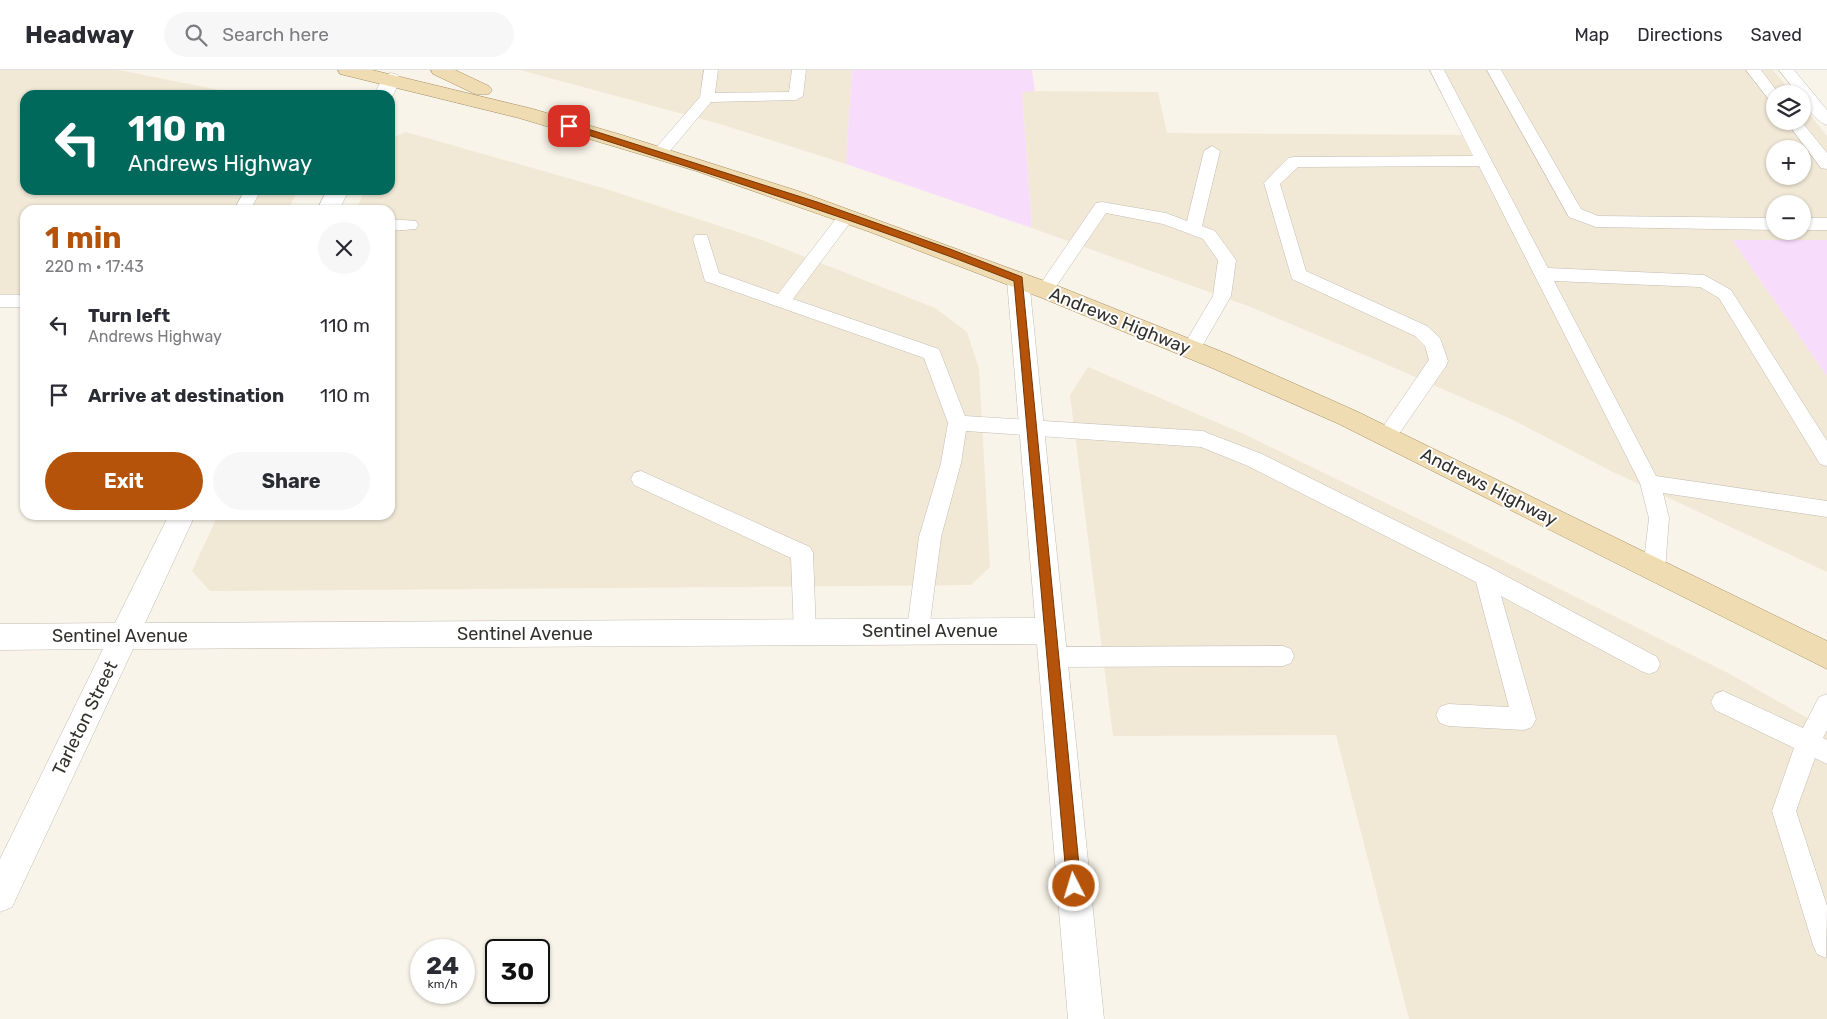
<!DOCTYPE html>
<meta charset="utf-8">
<style>
body{margin:0;font-family:Rubik,sans-serif;background:#f7f7f7;color:#2b2b33;height:100vh;display:flex;flex-direction:column;font-size:19px;white-space:nowrap}
*{box-sizing:border-box;margin:0}
p{font-size:16px;color:#7c7c81}
.icon{flex:none;width:28px;height:28px;fill:none;stroke:currentColor;stroke-width:2;stroke-linecap:round;stroke-linejoin:round}
.map{position:relative;flex:1;overflow:hidden}
.panel{position:absolute;left:20px;top:135px;width:375px;height:315px;display:flex;flex-direction:column;background:#fff;border-radius:15px;box-shadow:0 1px 4px #0004}
.panel>*{flex:none}
.top-card{position:absolute;left:20px;top:20px;width:375px;height:105px;border-radius:15px;box-shadow:0 1px 4px #0004;background:#00695c;color:#fff;overflow:hidden}
.tools{position:absolute;left:1766px;top:15px;display:grid;gap:10px}
.tools a{display:grid;place-items:center;width:45px;height:45px;border-radius:50%;background:#fff;box-shadow:0 1px 4px #0004;font-size:25px}
.speed{position:absolute;left:410px;top:869px;display:flex;gap:10px;font-size:25px;font-weight:700;text-align:center}
.speed>*{display:grid;place-content:center;width:65px;height:65px;border-radius:50%;background:#fff;box-shadow:0 1px 4px #0004;line-height:1}
.speed small{font-size:12px;font-weight:400}
.speed .limit{border:2px solid #111;border-radius:8px;background:#fff;color:#111}
.pin{position:absolute;display:grid;place-items:center;width:42px;height:42px;color:#fff;margin:-21px;border-radius:10px;box-shadow:0 2px 8px #0006}
.me{position:absolute;width:55px;margin:-28px;rotate:355deg;stroke-linejoin:round;filter:drop-shadow(0 0 4px #0008)}
.turn{display:flex;align-items:center;gap:18px;height:105px;padding:0 25px;font-size:22px}
.turn .icon{width:65px;height:65px;stroke-width:2.5}
.turn b{display:block;font-size:35px;line-height:42px}
.round{display:grid;place-items:center;flex:none;width:52px;height:52px;border-radius:26px;background:#f7f7f7}
.headline{display:flex;align-items:center;justify-content:space-between;height:85px;padding:0 25px}
h1{font-size:30px;font-weight:700;line-height:38px;color:#b45309}
.primary-button{display:flex;gap:10px;margin-top:auto;padding:10px 25px}
.primary-button a{flex:1;height:58px;border-radius:30px;background:#b45309;color:#fff;font-size:20px;font-weight:700;line-height:58px;text-align:center}
.primary-button a+a{background:#f7f7f7;color:#2b2b33}
ul{padding:0;list-style:none}
li{display:flex;align-items:center;gap:15px;height:70px;padding:0 25px}
li div{flex:1}
li b{display:block;font-size:19px}
li em{font-style:normal}
header{display:flex;align-items:center;gap:30px;box-sizing:border-box;height:70px;padding:0 25px;background:#fff;border-bottom:1px solid #e1e1e2}
header strong{font-size:24px}
nav{display:flex;gap:28px;margin-inline-start:auto;font-size:18px}
.search{width:350px;height:45px;background:#f7f7f7;display:flex;align-items:center;gap:12px;box-sizing:border-box;padding:0 18px;border-radius:28px;color:#7c7c81;font-size:19px}
.map>svg:first-child{display:block}
.built{fill:#f1e8d6;fill-rule:evenodd}
.green{fill:#f8dcfc}
.lines{fill:none;stroke-linecap:round;stroke-linejoin:round}
.lane-casing{stroke:#c2bcb2;stroke-width:1}
.street-casing{stroke:#c2bcb2;stroke-width:1}
.primary-casing{stroke:#a79063;stroke-width:1}
.lane{fill:#fff;fill-rule:evenodd}
.street{fill:#fff;fill-rule:evenodd}
.primary{fill:#f0dcb3;fill-rule:evenodd}
.route{fill:#b45309;stroke:#753606}
.labels{text-anchor:middle;stroke-width:4;stroke-linejoin:round;paint-order:stroke}
.street-label{font-size:18px;fill:#32302c;stroke:#fff}
</style>
<header>
<strong>Headway</strong>
<div class="search"><svg class="icon" aria-label="search" viewBox="0 0 24 24"><circle cx="10" cy="10" r="6"/><path d="M15 15l6 6"/></svg>Search here</div>
<nav><a>Map</a><a>Directions</a><a>Saved</a></nav>
</header>
<div class="map">
<svg width="1827" height="949" viewBox="0 0 1827 949">
<rect width="100%" height="100%" fill="#f9f4e9"/>
<!-- built -->
<path class="built" d="M0,0H118L245,25H25V120H298L288,140H25V224H0Z
M520,0H852L846,94L720,54Z
M1442,0H1773L1793,24H1775V51H1802L1803,36L1827,66V170H1732L1827,306V502L1611,401L1511,349L1374,289L1248,236L1032,158L1022,21L1158,22L1167,63L1475,65ZM1775,79H1802V106H1775ZM1775,134H1802V161H1775Z
M406,62L606,119L762,170L935,238L967,262L979,299L990,497L971,515L210,521L192,501L218,445H390V140H356L365,120H390V69Z
M1088,297L1246,365L1464,471L1728,603L1827,659V949H1409L1336,665L1113,666L1070,325Z"/>
<!-- green -->
<path class="green" d="M852,0H1032L1035,21L1022,22L1032,158L846,94Z
M1732,170H1827V306Z"/>
<g class="lines">
<!-- lane casing -->
<g class="lane-casing">
<path id="lane" d="M704,0H718L715,23L789,22L792,0H806L803,26L796,30L711,32L665,87H653L651,84L653,81L700,27Z
M1430,0H1444L1548,198L1704,205L1731,220L1827,371V396L1820,394L1719,228L1700,217L1554,211L1656,406L1827,431V447L1663,423L1669,448L1665,500L1662,507L1654,509L1646,507L1643,500L1649,448L1640,413L1479,96L1298,97L1280,114L1306,201L1427,256L1440,268L1448,291L1446,296L1394,371L1387,374L1380,371L1377,366L1380,361L1429,290L1425,276L1415,266L1292,209L1264,113L1288,88L1294,87L1473,86Z
M1487,0H1501L1581,139L1598,146L1775,148V160L1596,157L1569,147Z
M1746,0H1761L1779,24H1775V33L1770,31Z
M1779,0H1794L1827,40V55C1817,52 1802,34 1802,24H1798Z
M1786,51H1801L1827,83V99L1821,98Z
M1212,76L1220,81L1202,156L1215,161L1236,190L1231,226L1197,285L1190,287L1183,285L1181,280L1213,226L1218,190L1203,169L1163,154L1106,143L1051,224L1045,226L1039,224L1036,220L1039,216L1096,133L1102,132L1166,143L1187,151L1204,81Z
M245,120H261L250,140H234Z
M847,141L853,142L855,146L793,229L939,279L965,346L1203,361L1210,364L1262,384L1493,499L1657,587L1660,594L1657,601L1649,604L1641,601L1501,526L1536,649L1532,657L1524,660L1448,656L1440,653L1436,645L1440,637L1448,634L1509,637L1476,512L1248,396L1201,377L966,361L961,393L941,467L929,560L926,567L918,570L910,567L907,560L919,467L941,393L948,353L924,288L705,211L693,169L695,165H707L719,203L778,224L841,142Z
M1802,148H1827V160H1802Z
M390,149L416,151L418,155L416,159L390,161Z
M0,225H25V237H0Z
M641,401L810,477L813,483L816,563L813,570L805,573L797,570L794,563L791,488L634,415L631,409L634,403Z
M1283,576L1291,579L1294,586L1291,593L1283,596L1053,597L1045,594L1042,587L1045,580L1053,577Z
M1723,621L1803,658L1819,627L1827,624V660L1823,668L1827,670V694L1815,688L1796,741L1827,836L1826,888L1817,884L1813,875L1772,741L1794,678L1715,640L1711,632L1715,624Z"/>
</g>
<!-- street casing -->
<g class="street-casing">
<path id="street" d="M391,3L398,5L401,9L391,29L390,25H374L384,5Z
M327,120H349L339,140H317Z
M1018,202L1026,204L1029,210L1104,949H1068L1037,574L133,579L12,837L0,842V789L103,579L0,580V554L115,553L169,445H195L145,553L1035,548L1007,210L1010,204Z"/>
</g>
<!-- primary casing -->
<g class="primary-casing">
<path id="primary" d="M338,0H372L533,39L622,65L798,121L1058,216L1230,285L1356,341L1827,571V599L1339,354L1212,298L1042,228L870,162L696,101L519,48L340,4Z
M431,0H455L489,16L492,20L489,24H475L433,4Z"/>
</g>
<!-- lane -->
<use href="#lane" class="lane"/>
<!-- street -->
<use href="#street" class="street"/>
<!-- primary -->
<use href="#primary" class="primary"/>
</g>
<!-- route -->
<path class="route" d="M569,53L817,132L950,179L1022,207L1081,816L1079,821L1074,823L1069,821L1067,816L1014,211C867,153 717,106 566,58V54Z"/>
<g class="labels">
<!-- street labels -->
<g class="street-label">
<text transform="translate(1120 251) rotate(22)" y="6">Andrews Highway</text>
<text transform="translate(1489 417) rotate(27)" y="6">Andrews Highway</text>
<text x="930" y="567">Sentinel Avenue</text>
<text x="525" y="570">Sentinel Avenue</text>
<text x="120" y="572">Sentinel Avenue</text>
<text transform="translate(85 648) rotate(-64)" y="6">Tarleton Street</text>
</g>
</g>
</svg>
<div class="tools">
<a><svg class="icon" aria-label="layers" viewBox="0 0 24 24"><path d="M12 4l9 5-9 5-9-5zM3 14l9 5 9-5"/></svg></a>
<a>+</a>
<a>−</a>
</div>
<div class="speed"><div>24<small>km/h</small></div><div class="limit">30</div></div>
<div class="pin" style="left:569px;top:56px;background:#d93025"><svg class="icon" aria-label="arrive" viewBox="0 0 24 24"><path d="M6 21V4h12l-3 4 3 4H6"/></svg></div>
<svg class="me" style="left:1074px;top:816px" viewBox="-20 -20 40 40"><circle r="17" fill="#b45309" stroke="#fff" stroke-width="3"/><path d="M0-11L8 9 0 5-8 9z" fill="#fff"/></svg>
<div class="top-card">
<div class="turn"><svg class="icon" aria-label="left" viewBox="0 0 24 24"><path d="M17 20v-9H6M10 6l-5 5 5 5"/></svg><div><b>110 m</b>Andrews Highway</div></div>
</div>
<section class="panel">
<div class="headline"><div><h1>1 min</h1><p>220 m · 17:43</p></div><a class="round"><svg class="icon" aria-label="close" viewBox="0 0 24 24"><path d="M6 6l12 12M18 6L6 18"/></svg></a></div>
<ul>
<li><svg class="icon" aria-label="left" viewBox="0 0 24 24"><path d="M17 20v-9H6M10 6l-5 5 5 5"/></svg><div><b>Turn left</b><p>Andrews Highway</p></div><em>110 m</em></li>
<li><svg class="icon" aria-label="arrive" viewBox="0 0 24 24"><path d="M6 21V4h12l-3 4 3 4H6"/></svg><div><b>Arrive at destination</b></div><em>110 m</em></li>
</ul>
<div class="primary-button"><a>Exit</a><a>Share</a></div>
</section>
</div>
